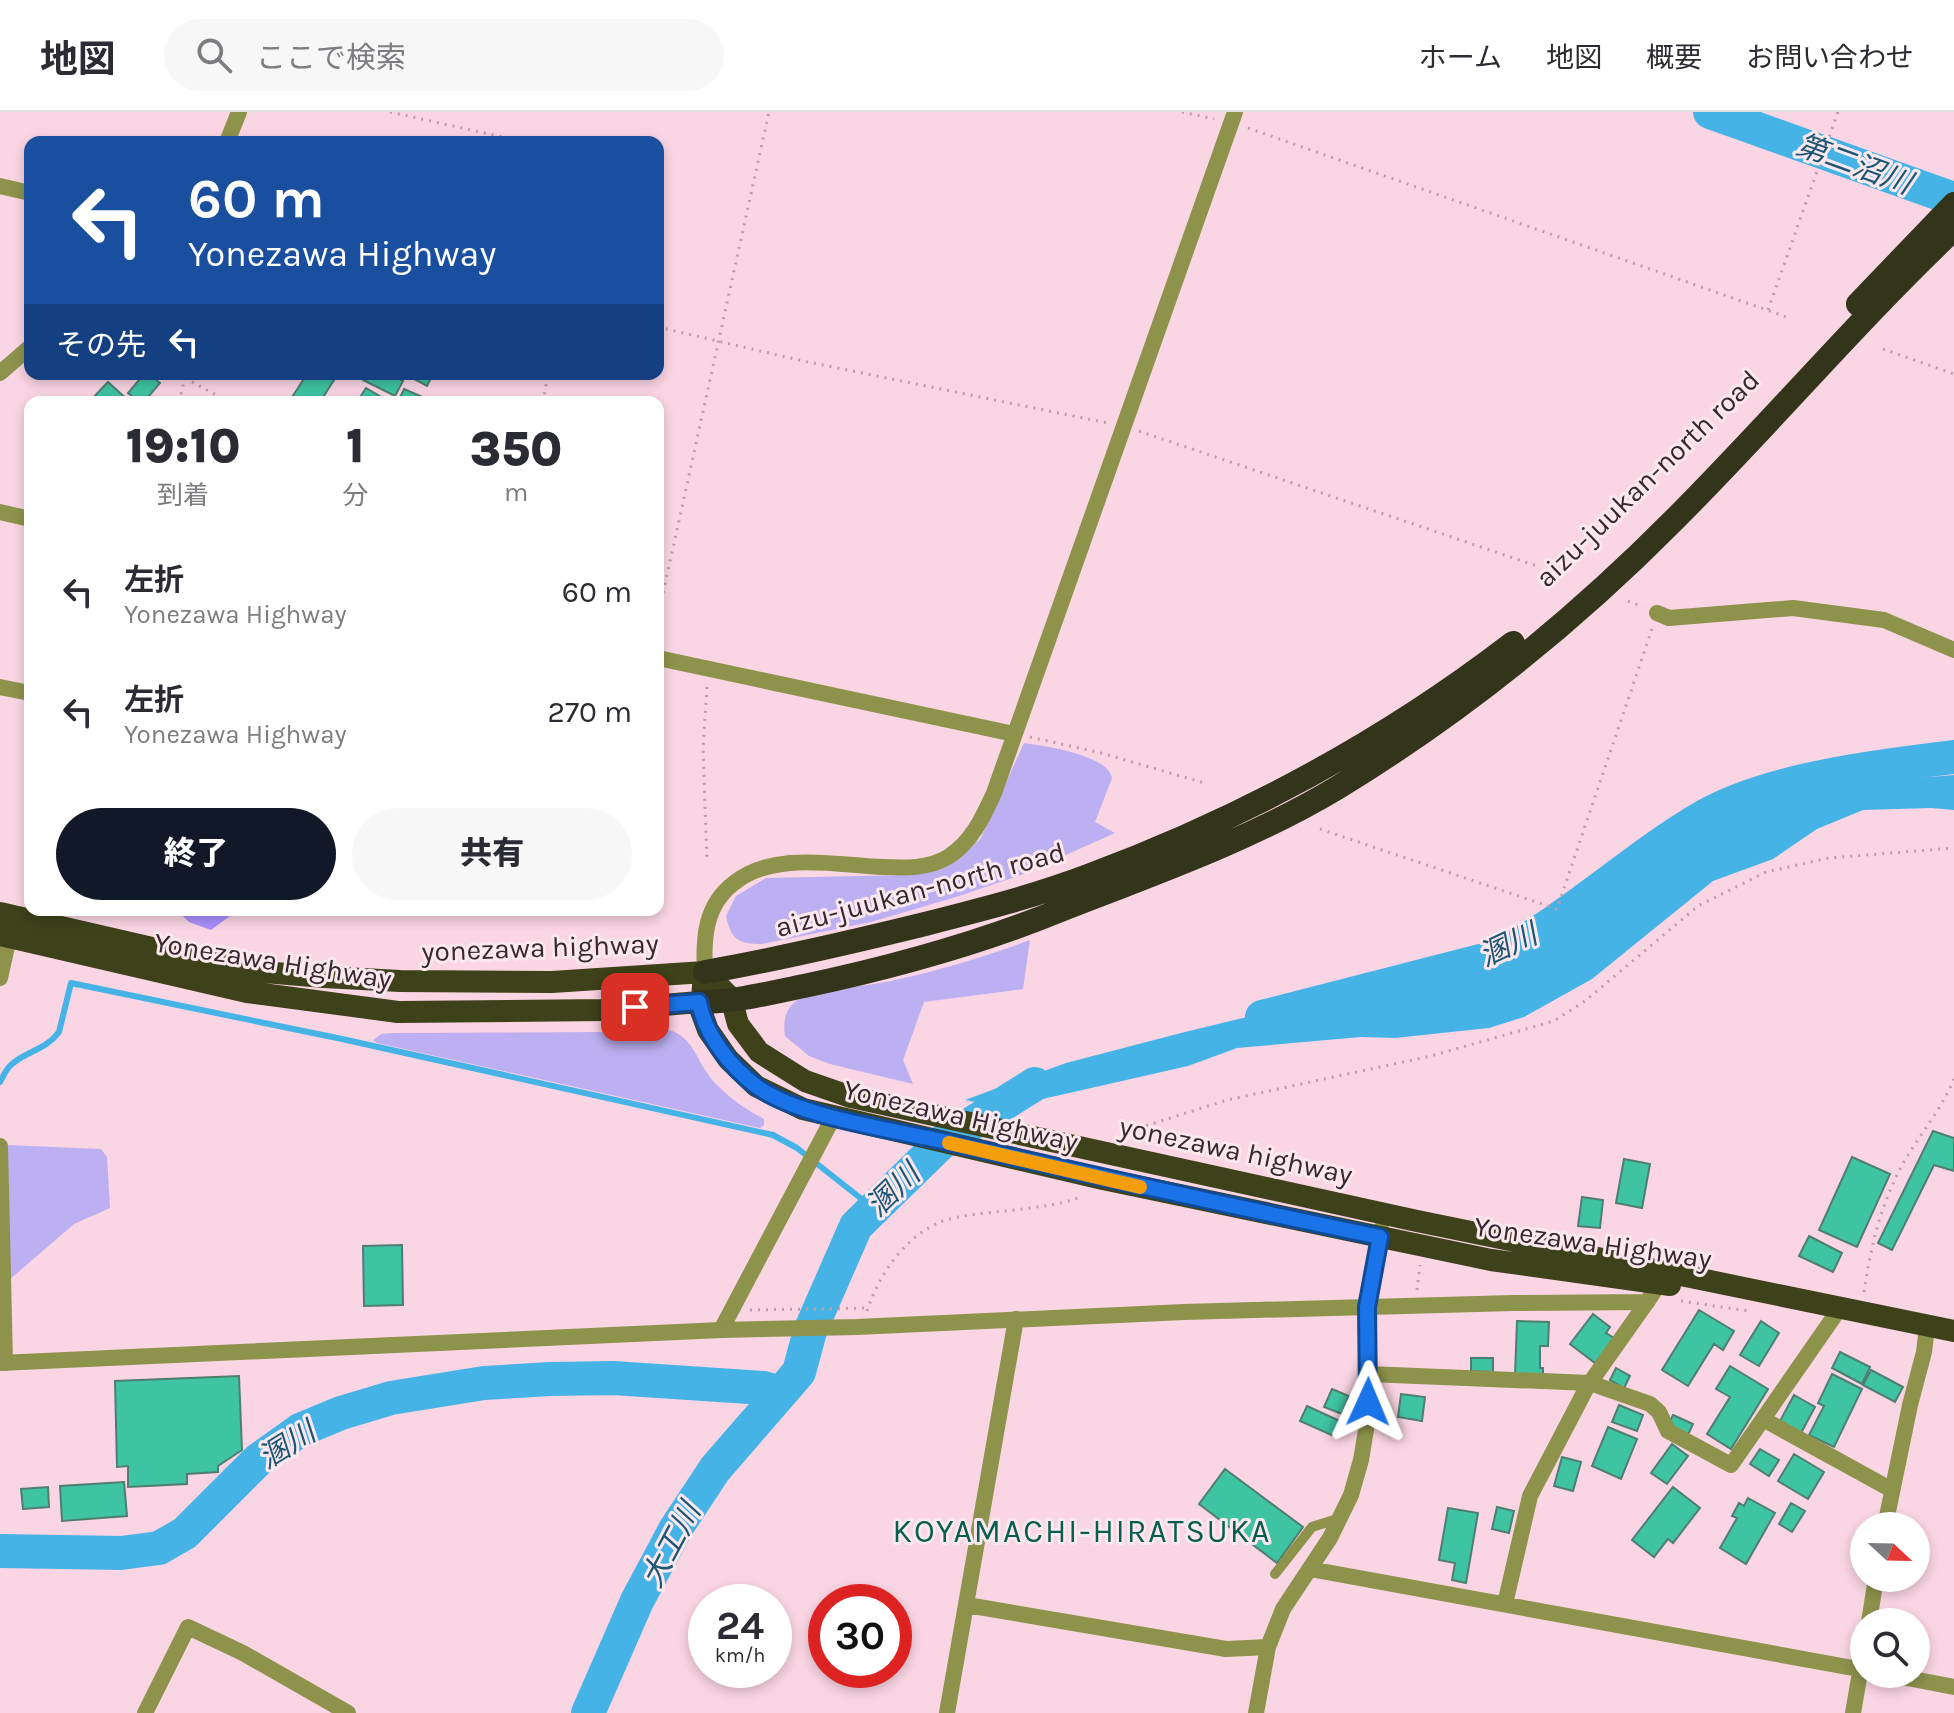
<!DOCTYPE html>
<html lang="ja">
<meta charset="utf-8">
<style>
body{margin:0;font-family:Karla,"Noto Sans JP",sans-serif;background:#f7f7f7;color:#2b2b33;height:100vh;display:flex;flex-direction:column;font-size:30px;white-space:nowrap}
*{box-sizing:border-box;margin:0}
p{font-size:26px;color:#7c7c81}
.icon{flex:none;width:44px;height:44px;fill:none;stroke:currentColor;stroke-width:2;stroke-linecap:round;stroke-linejoin:round}
.map{position:relative;flex:1;overflow:hidden}
.panel{position:absolute;left:24px;top:284px;width:640px;height:520px;display:flex;flex-direction:column;background:#fff;border-radius:16px;box-shadow:0 4px 12px #0003}
.panel>*{flex:none}
.banner{position:absolute;left:24px;top:24px;width:640px;height:244px;border-radius:16px;box-shadow:0 4px 12px #0003;background:#1a4fa0;color:#fff;overflow:hidden}
.needle{width:52px;rotate:112deg}
.buttons{position:absolute;left:1850px;top:1400px;display:grid;gap:16px}
.buttons a{display:grid;place-items:center;width:80px;height:80px;border-radius:50%;background:#fff;box-shadow:0 4px 12px #0003;font-size:40px}
.speed{position:absolute;left:688px;top:1472px;display:flex;gap:16px;font-size:40px;font-weight:700;text-align:center}
.speed>*{display:grid;place-content:center;width:104px;height:104px;border-radius:50%;background:#fff;box-shadow:0 4px 12px #0003;line-height:1}
.speed small{font-size:20px;font-weight:400}
.speed .limit{border:12px solid #d22;background:#fff;color:#111}
.pin{position:absolute;display:grid;place-items:center;width:68px;height:68px;color:#fff;margin:-34px;border-radius:16px;box-shadow:0 4px 12px #0006}
.me{position:absolute;width:88px;margin:-44px;rotate:1deg;stroke-linejoin:round;filter:drop-shadow(0 0 6px #0008)}
.turn{display:flex;align-items:center;gap:28px;height:168px;padding:0 32px;font-size:36px}
.turn .icon{width:104px;height:104px;stroke-width:2.5}
.turn b{display:block;font-size:56px;line-height:68px}
.then{display:flex;align-items:center;height:76px;padding:0 32px;background:#0003;gap:16px;font-size:30px}
.eta{display:flex;justify-content:space-evenly;align-items:center;height:136px;text-align:center}
.eta b{font-size:48px;font-weight:800;line-height:56px}
.cta{display:flex;gap:16px;margin-top:auto;padding:16px 32px}
.cta a{flex:1;height:92px;border-radius:48px;background:#111827;color:#fff;font-size:32px;font-weight:800;line-height:92px;text-align:center}
.cta a+a{background:#f7f7f7;color:#2b2b33}
ul{padding:0;list-style:none}
li{display:flex;align-items:center;gap:24px;height:120px;padding:0 32px}
li div{flex:1}
li b{display:block;font-size:30px}
li em{font-style:normal}
header{display:flex;align-items:center;gap:48px;box-sizing:border-box;height:112px;padding:0 40px;background:#fff;border-bottom:2px solid #e1e1e2}
header strong{font-size:38px}
nav{display:flex;gap:44px;margin-inline-start:auto;font-size:28px}
.search{width:560px;height:72px;background:#f7f7f7;display:flex;align-items:center;gap:20px;box-sizing:border-box;padding:0 28px;border-radius:44px;color:#7c7c81;font-size:30px}
.map>svg:first-child{display:block}
.green{fill:#bdb0f2}
.forest{fill:#aa90fc}
.water{fill:#46b3e7}
.lines{fill:none;stroke-linecap:round;stroke-linejoin:round}
.stream{stroke:#46b3e7;stroke-width:6}
.river{stroke:#46b3e7;stroke-width:34}
.building{fill:#3fc4a3;stroke:#4f7e70;stroke-width:2}
.path{stroke:#bc9da9;stroke-width:3;stroke-dasharray:2 6;stroke-linecap:butt}
.service{stroke:#8d934b;stroke-width:10}
.minor{stroke:#8d934b;stroke-width:16}
.tertiary{stroke:#8d934b;stroke-width:16}
.trunk{stroke:#3e421a;stroke-width:22}
.motorway{stroke:#33351b;stroke-width:24}
.route-casing{stroke:#114b97;stroke-width:20}
.route{stroke:#1a73e8;stroke-width:14}
.slow{stroke:#f59e0b;stroke-width:14}
.labels{text-anchor:middle;stroke-width:6;stroke-linejoin:round;paint-order:stroke}
.street-label{font-size:28px;fill:#38272e;stroke:#fbe8ef}
.water-label{font-size:30px;font-style:italic;fill:#1d5672;stroke:#fbe8ef}
.quarter-label{font-size:32px;letter-spacing:2px;fill:#085e4c;stroke:#fbe8ef}
</style>
<header>
<strong>地図</strong>
<div class="search"><svg class="icon" aria-label="search" viewBox="0 0 24 24"><circle cx="10" cy="10" r="6"/><path d="M15 15l6 6"/></svg>ここで検索</div>
<nav><a>ホーム</a><a>地図</a><a>概要</a><a>お問い合わせ</a></nav>
</header>
<div class="map">
<svg width="1954" height="1601" viewBox="0 0 1954 1601">
<rect width="100%" height="100%" fill="#fad5e3"/>
<!-- green -->
<path class="green" d="M1024,631C1045,634 1108,643 1112,666L1095,710L1115,721L1021,763L956,785L871,810L762,832C738,832 731,827 726,804L736,784L766,766L906,763L931,760L944,756L966,740L981,726Z
M1030,828L1023,877L924,890L903,948L913,972L830,952L809,944L785,924C783,908 785,896 799,887C812,879 876,873 895,868C941,858 987,844 1030,828Z
M653,915C698,919 691,947 718,974C732,988 747,998 764,1007V1013L760,1016L377,931L373,928L381,922L392,921L604,920Z
M7,1033L101,1037L107,1045L110,1096L74,1112L9,1168Z"/>
<!-- forest -->
<path class="forest" d="M176,798H238L211,818L189,810Z"/>
<!-- water -->
<path class="water" d="M1954,663V698L1931,696L1863,698L1817,717L1773,747L1713,769L1592,867L1524,905L1489,916L1395,926L1361,925L1237,936L1188,954L1038,988L1012,997L965,988L1066,951L1181,921L1284,896L1370,889L1493,858L1538,840L1670,744L1710,717L1746,697L1804,679L1841,672Z"/>
<g class="lines">
<!-- stream -->
<path class="stream" d="M0,970C3,965 6,957 11,953C25,939 45,939 59,920L71,871L342,927L773,1023L797,1036L873,1096"/>
<!-- river -->
<path class="river" d="M1710,0L1954,87
M1262,905L1496,845C1571,807 1632,746 1705,704C1770,667 1879,654 1954,645
M0,1439L121,1441L159,1436L185,1421L258,1348L300,1318L341,1301L391,1286L484,1271L551,1267L613,1266L764,1276L781,1281
M588,1601L637,1489L676,1416L715,1357L799,1260L810,1219L856,1114L941,1031L1035,972"/>
</g>
<!-- building -->
<path class="building" d="M144,262H149L160,271L144,290H139L128,281Z
M307,262H325L334,268L320,290H289Z
M366,262H390L403,269L395,284L363,268Z
M405,262H433L427,274Z
M108,270L130,290H89Z
M366,276L390,290H357Z
M404,277L427,287L425,290H398Z
M1933,1019L1954,1026V1059L1934,1053L1892,1138L1878,1131Z
M1852,1045L1890,1062L1857,1135L1819,1118Z
M1624,1047L1650,1052L1642,1096L1616,1091Z
M1582,1085L1603,1088L1600,1116L1578,1114Z
M1809,1124L1842,1141L1833,1160L1799,1144Z
M402,1133L403,1193L364,1194L363,1134Z
M1699,1198L1734,1219L1723,1238L1714,1232L1688,1274L1662,1258Z
M1593,1202L1610,1215L1606,1221L1614,1226L1595,1251L1570,1232Z
M1517,1209L1549,1210L1548,1234H1540V1256H1543V1264L1515,1263Z
M1761,1209L1779,1221L1759,1254L1740,1243Z
M1840,1240L1870,1255L1862,1272L1832,1256Z
M1471,1246H1493V1260L1471,1259Z
M1730,1254L1768,1277L1731,1337L1707,1322L1730,1285L1716,1277Z
M1616,1256L1630,1264L1624,1276L1610,1268Z
M1871,1258L1903,1275L1895,1290L1863,1273Z
M1832,1262L1862,1277L1834,1335L1809,1323L1824,1294L1818,1291Z
M239,1264L242,1338L218,1354V1360L187,1362V1372L128,1375V1354L117,1355L115,1269Z
M1332,1277L1349,1284L1342,1302L1324,1295Z
M1401,1282L1425,1285L1422,1309L1398,1305Z
M1794,1283L1815,1295L1801,1321L1780,1309Z
M1619,1293L1643,1303L1637,1319L1612,1310Z
M1307,1294L1342,1310L1336,1325L1300,1309Z
M1673,1303L1693,1312L1687,1325L1667,1315Z
M1608,1315L1637,1327L1621,1367L1592,1354Z
M1672,1332L1688,1344L1667,1372L1651,1361Z
M1760,1337L1779,1348L1769,1364L1750,1352Z
M1794,1342L1824,1360L1808,1387L1778,1369Z
M1562,1345L1581,1350L1573,1379L1554,1374Z
M1225,1357L1303,1415L1277,1451L1199,1392Z
M124,1370L127,1404L62,1409L60,1374Z
M48,1375L49,1395L23,1397L21,1377Z
M1673,1375L1700,1396L1673,1431L1668,1427L1654,1445L1632,1428Z
M1748,1386L1775,1401L1746,1452L1720,1436L1737,1406L1732,1404L1739,1391L1744,1394Z
M1791,1391L1805,1399L1792,1420L1779,1412Z
M1497,1395L1514,1399L1509,1421L1492,1417Z
M1448,1396L1478,1401L1466,1471L1452,1468L1455,1451L1439,1448Z"/>
<g class="lines">
<!-- path -->
<path class="path" d="M390,0L525,30
M1182,0L1214,7
M1248,16L1787,205
M1768,198L1838,0
M658,215L803,249L1108,311
M1883,237L1954,262
M185,266L229,290
M179,290L185,266L189,262
M543,290L548,262
M1139,319L1537,454
M1628,489L1643,495
M658,504L769,0
M707,575L703,637L707,749
M1030,625L1101,641L1208,672
M1320,717L1557,797L1652,517
M1126,1026L1136,1017L1227,988L1431,944L1554,909L1585,889L1698,794L1766,760L1829,746L1954,736
M1417,1178L1420,1153
M1864,1180C1871,1133 1881,1090 1905,1048C1921,1021 1942,996 1954,967
M1681,1189L1749,1199
M750,1198L867,1196
M867,1199C879,1163 903,1127 938,1111C957,1102 1001,1100 1023,1097C1044,1094 1064,1092 1083,1084"/>
<!-- service -->
<path class="service" d="M1275,1462L1312,1415L1340,1406"/>
<!-- minor -->
<path class="minor" d="M0,74L30,81
M0,400L30,407
M1657,501L1669,506L1793,496L1884,508L1954,538
M658,546L1014,622
M0,575L30,581
M705,860C703,826 705,793 734,771C774,739 835,753 883,755C905,756 928,757 948,745C972,730 983,705 994,681L1235,0
M0,866L11,817
M0,1034L5,1251
M721,1218L834,1004
M1369,1262L1590,1271L1650,1292L1659,1300L1668,1319L1731,1353L1840,1196
M1763,1307L1892,1378
M1885,1414L1910,1293L1924,1240L1927,1215
M1310,1457L1864,1558
M1505,1492L1530,1384L1587,1275L1647,1190
M967,1493L1226,1537L1268,1535
M1869,1510L1876,1466
M1886,1562L1954,1575
M145,1601L188,1515L243,1541L348,1601
M947,1601L1016,1207
M1256,1601L1268,1535L1283,1497L1330,1426L1351,1383L1361,1348L1366,1318L1369,1262L1367,1195L1381,1117
M1853,1601L1864,1537"/>
<!-- tertiary -->
<path class="tertiary" d="M227,30L239,0
M0,261L30,235
M0,1251L721,1218L857,1215L1184,1200L1513,1191L1647,1190L1664,1164"/>
<!-- trunk -->
<path class="trunk" d="M0,801L252,859L324,865L400,869L552,870L705,860
M0,823L247,880L398,900L605,898L699,890
M705,860L731,886L738,912L759,940L805,969L851,985L1417,1109L1954,1219
M703,874L701,899L708,918L728,947L756,974L803,997L1103,1067L1491,1148L1670,1173"/>
<!-- motorway -->
<path class="motorway" d="M1858,192L1954,92
M705,860C779,847 852,830 925,812C980,798 1035,784 1088,764C1241,707 1383,631 1513,531
M699,890C734,890 770,881 804,874C894,855 981,831 1066,796C1156,761 1254,726 1337,676C1460,601 1574,509 1675,407C1770,312 1857,209 1954,117"/>
</g>
<g class="lines">
<!-- route casing -->
<g class="route-casing">
<path id="route" d="M635,895L699,890C705,923 730,954 756,974C798,1005 894,1018 947,1030C1091,1063 1235,1095 1380,1125L1367,1195L1368,1290"/>
</g>
<!-- route -->
<use href="#route" class="route"/>
<!-- slow -->
<path class="slow" d="M949,1031L1140,1075"/>
</g>
<g class="labels">
<!-- street labels -->
<g class="street-label">
<text transform="translate(1647 366) rotate(-44)" y="10">aizu-juukan-north road</text>
<text transform="translate(920 777) rotate(-15)" y="10">aizu-juukan-north road</text>
<text transform="translate(540 835) rotate(-2)" y="10">yonezawa highway</text>
<text transform="translate(273 848) rotate(9)" y="10">Yonezawa Highway</text>
<text transform="translate(961 1003) rotate(13)" y="10">Yonezawa Highway</text>
<text transform="translate(1236 1038) rotate(12)" y="10">yonezawa highway</text>
<text transform="translate(1593 1130) rotate(8)" y="10">Yonezawa Highway</text>
</g>
<!-- water labels -->
<g class="water-label">
<text transform="translate(1854 52) rotate(20)" y="10">第二沼川</text>
<text transform="translate(1508 833) rotate(-25)" y="10">溷川</text>
<text transform="translate(893 1078) rotate(-44)" y="10">溷川</text>
<text transform="translate(287 1333) rotate(-32)" y="10">溷川</text>
<text transform="translate(671 1433) rotate(-62)" y="10">大工川</text>
</g>
<!-- quarter labels -->
<g class="quarter-label">
<text x="1082" y="1430">KOYAMACHI-HIRATSUKA</text>
</g>
</g>
</svg>
<div class="buttons">
<a><svg class="needle" viewBox="-14 -14 28 28"><path d="M0-13l5 13h-10z" fill="#e53935"/><path d="M0 13l5-13h-10z" fill="#7c7c81"/></svg></a>
<a><svg class="icon" aria-label="search" viewBox="0 0 24 24"><circle cx="10" cy="10" r="6"/><path d="M15 15l6 6"/></svg></a>
</div>
<div class="speed"><div>24<small>km/h</small></div><div class="limit">30</div></div>
<div class="pin" style="left:635px;top:895px;background:#d93025"><svg class="icon" aria-label="arrive" viewBox="0 0 24 24"><path d="M6 21V4h12l-3 4 3 4H6"/></svg></div>
<svg class="me" style="left:1368px;top:1290px" viewBox="-20 -20 40 40"><path d="M0-17L14 15 0 8-14 15z" fill="#1a73e8" stroke="#fff" stroke-width="4"/></svg>
<div class="banner">
<div class="turn"><svg class="icon" aria-label="left" viewBox="0 0 24 24"><path d="M17 20v-9H6M10 6l-5 5 5 5"/></svg><div><b>60 m</b>Yonezawa Highway</div></div>
<div class="then">その先<svg class="icon" aria-label="left" viewBox="0 0 24 24"><path d="M17 20v-9H6M10 6l-5 5 5 5"/></svg></div>
</div>
<section class="panel">
<div class="eta">
<div><b>19:10</b><p>到着</p></div>
<div><b>1</b><p>分</p></div>
<div><b>350</b><p>m</p></div>
</div>
<ul>
<li><svg class="icon" aria-label="left" viewBox="0 0 24 24"><path d="M17 20v-9H6M10 6l-5 5 5 5"/></svg><div><b>左折</b><p>Yonezawa Highway</p></div><em>60 m</em></li>
<li><svg class="icon" aria-label="left" viewBox="0 0 24 24"><path d="M17 20v-9H6M10 6l-5 5 5 5"/></svg><div><b>左折</b><p>Yonezawa Highway</p></div><em>270 m</em></li>
</ul>
<div class="cta"><a>終了</a><a>共有</a></div>
</section>
</div>
